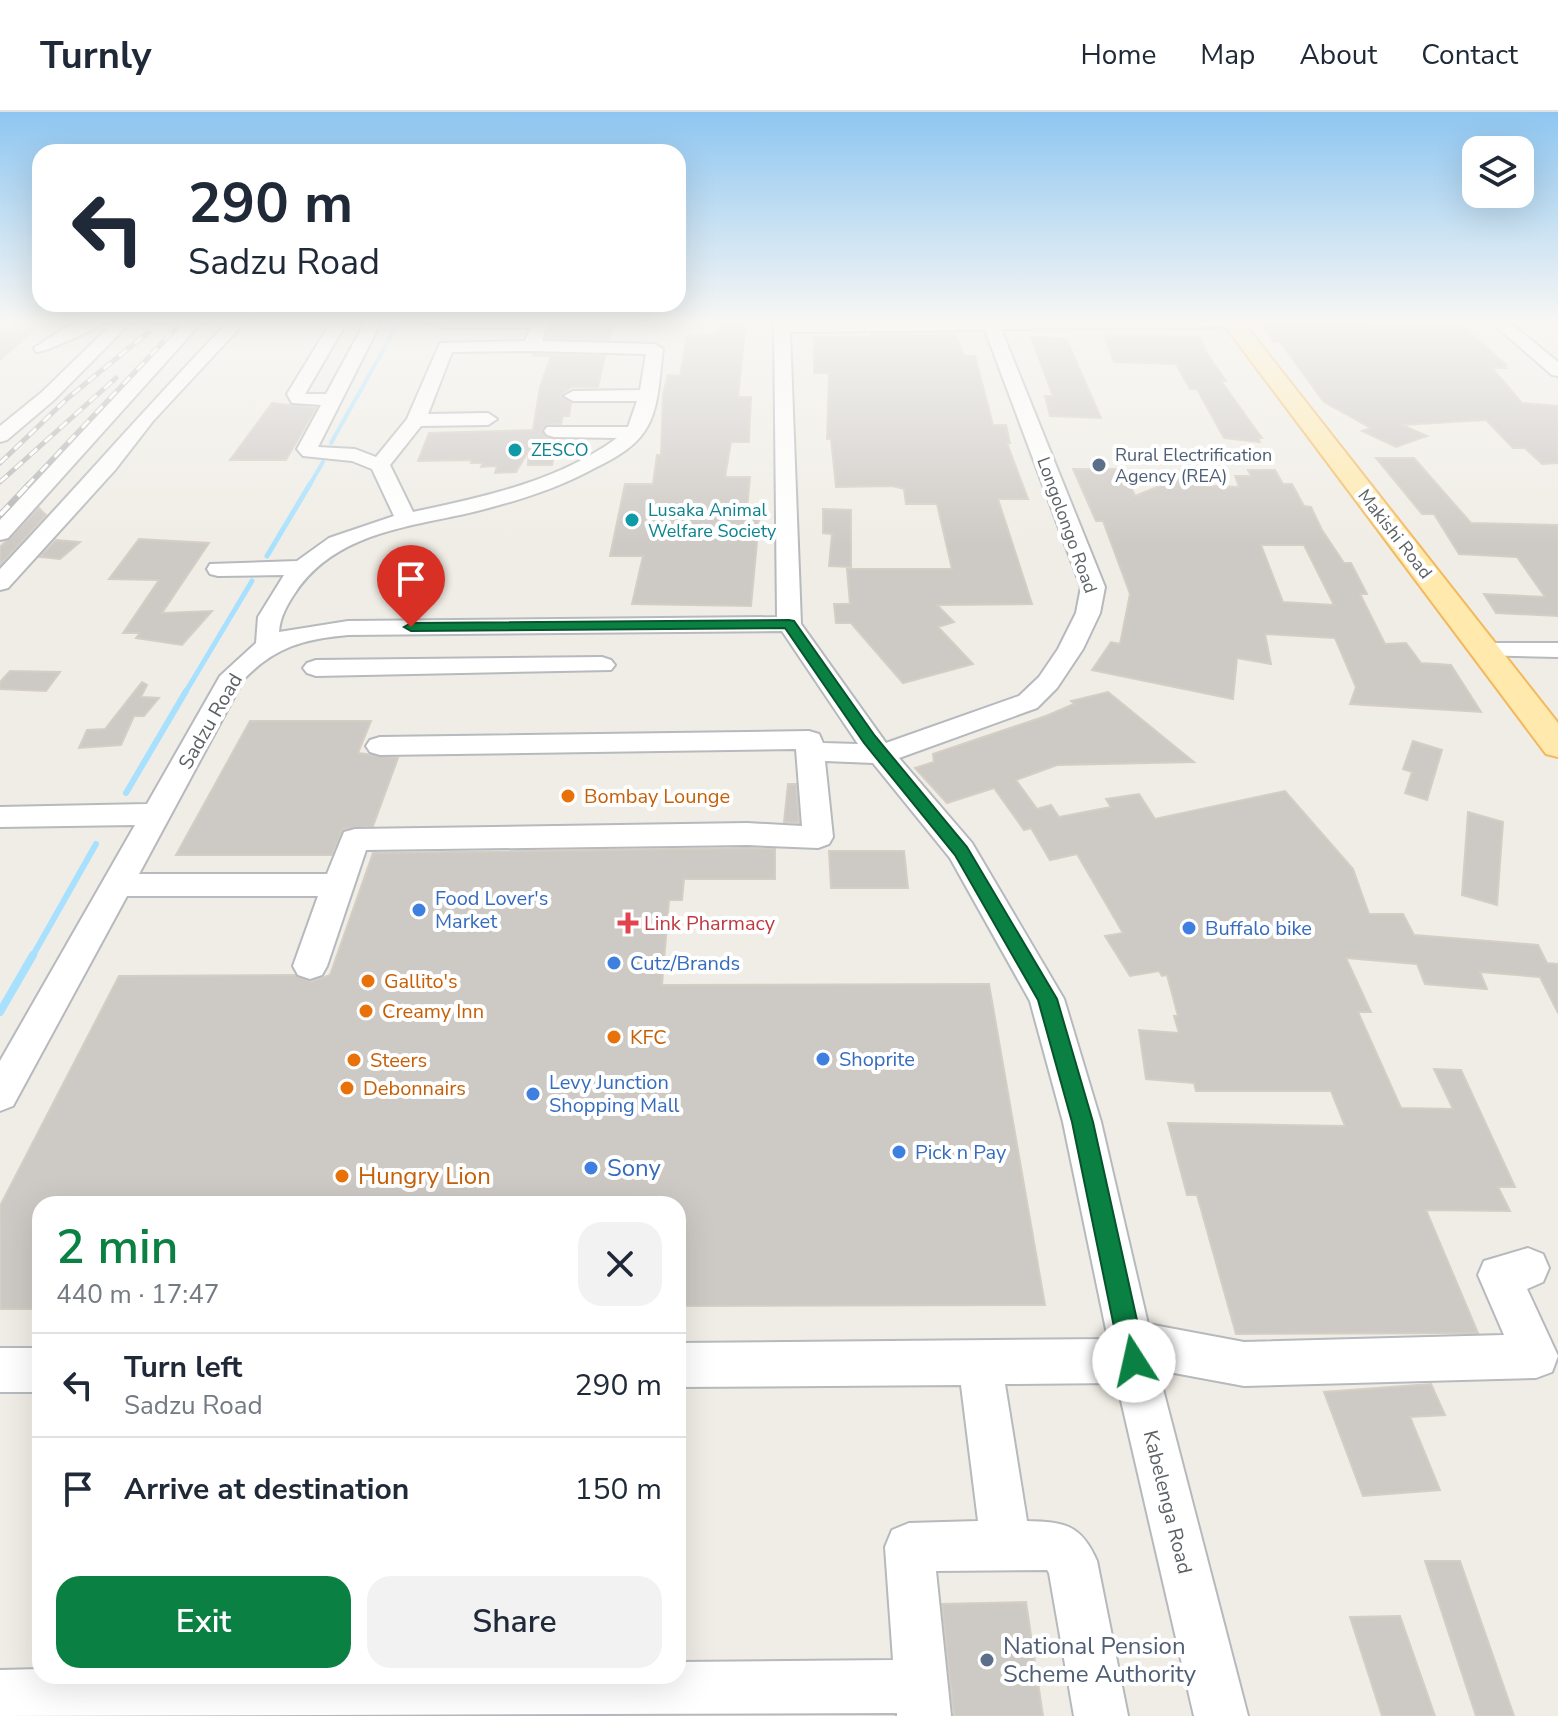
<!DOCTYPE html>
<meta charset="utf-8">
<style>
body{margin:0;font-family:"Nunito Sans",sans-serif;background:#f2f2f3;color:#1f2937;height:100vh;display:flex;flex-direction:column;font-size:30px;white-space:nowrap}
*{box-sizing:border-box;margin:0}
p{font-size:26px;color:#747a83}
.icon{flex:none;width:44px;height:44px;fill:none;stroke:currentColor;stroke-width:2;stroke-linecap:round;stroke-linejoin:round}
.map{position:relative;flex:1;overflow:hidden}
.sheet{position:absolute;left:32px;top:1084px;width:654px;height:488px;display:flex;flex-direction:column;background:#fff;border-radius:24px;box-shadow:0 8px 32px #0002}
.sheet>*{flex:none}
.top-card{position:absolute;left:32px;top:32px;width:654px;height:168px;border-radius:24px;box-shadow:0 8px 32px #0002;background:#fff;color:#1f2937;overflow:hidden}
.fabs{position:absolute;left:1462px;top:24px;display:grid;gap:16px}
.fabs a{display:grid;place-items:center;width:72px;height:72px;border-radius:16px;background:#fff;box-shadow:0 8px 32px #0002;font-size:40px}
.pin{position:absolute;display:grid;place-items:center;width:68px;height:68px;color:#fff;margin:-82px -34px;border-radius:50% 50% 50% 0;rotate:-45deg;box-shadow:0 0 8px #0007}
.pin .icon{rotate:45deg}
.me{position:absolute;width:88px;margin:-44px;rotate:350deg;stroke-linejoin:round;filter:drop-shadow(0 0 6px #0008)}
.turn{display:flex;align-items:center;gap:28px;height:168px;padding:0 24px;font-size:36px}
.turn .icon{width:104px;height:104px;stroke-width:2.5}
.turn b{display:block;font-size:56px;line-height:68px}
.round{display:grid;place-items:center;flex:none;width:84px;height:84px;border-radius:24px;background:#f2f2f3}
.headline{display:flex;align-items:center;justify-content:space-between;height:136px;padding:0 24px}
h1{font-size:48px;font-weight:600;line-height:60px;color:#0b8043}
.primary-button{display:flex;gap:16px;margin-top:auto;padding:16px 24px}
.primary-button a{flex:1;height:92px;border-radius:24px;background:#0b8043;color:#fff;font-size:32px;font-weight:600;line-height:92px;text-align:center}
.primary-button a+a{background:#f2f2f3;color:#1f2937}
ul{padding:0;list-style:none}
li{display:flex;align-items:center;gap:24px;height:104px;padding:0 24px;border-top:2px solid #e0e1e3}
li div{flex:1}
li b{display:block;font-size:30px}
li em{font-style:normal}
header{display:flex;align-items:center;gap:48px;box-sizing:border-box;height:112px;padding:0 40px;background:#fff;border-bottom:2px solid #e0e1e3}
header strong{font-size:38px}
nav{display:flex;gap:44px;margin-inline-start:auto;font-size:28px}
.map>svg:first-child{display:block}
.lines{fill:none;stroke-linecap:round;stroke-linejoin:round}
.stream-far3{stroke:#a7e1ff;stroke-width:4}
.stream-far2{stroke:#a7e1ff;stroke-width:5}
.stream-far1{stroke:#a7e1ff;stroke-width:6}
.stream{stroke:#a7e1ff;stroke-width:8}
.building{fill:#cdc9c5;stroke:#d5cec4;stroke-width:2;fill-rule:evenodd}
.minor-casing{stroke:#b6b9bd;stroke-width:4}
.major-casing{stroke:#f2b95d;stroke-width:4}
.minor{fill:#fff;fill-rule:evenodd}
.major{fill:#ffe9ac;fill-rule:evenodd}
.rail-far1-casing{stroke:#b4b5b6;stroke-width:5}
.rail-casing{stroke:#b4b5b6;stroke-width:6}
.rail-far1{stroke:#fff;stroke-width:3;stroke-dasharray:10;stroke-linecap:butt}
.rail{stroke:#fff;stroke-width:4;stroke-dasharray:13;stroke-linecap:butt}
.route{fill:#0b8043;stroke:#07532c;stroke-width:2}
.culture-dot{fill:#0f9aa8;stroke:#fff;stroke-width:3}
.service-dot{fill:#5c6f8a;stroke:#fff;stroke-width:3}
.food-dot{fill:#e8710a;stroke:#fff;stroke-width:3}
.shop-dot{fill:#3f7fe0;stroke:#fff;stroke-width:3}
.health-dot{fill:#e0444e;stroke:#fff;stroke-width:3}
.labels{text-anchor:middle;stroke-width:8;stroke-linejoin:round;paint-order:stroke}
.far-culture-label{font-size:18px;fill:#0d838f;stroke:#fff;text-anchor:start}
.far-service-label{font-size:18px;fill:#4e5e75;stroke:#fff;text-anchor:start}
.far-street-label{font-size:18px;fill:#5d6266;stroke:#fff}
.street-label{font-size:20px;fill:#5d6266;stroke:#fff}
.food-label{font-size:20px;fill:#c56008;stroke:#fff;text-anchor:start}
.shop-label{font-size:20px;fill:#366cbe;stroke:#fff;text-anchor:start}
.health-label{font-size:20px;fill:#be3a42;stroke:#fff;text-anchor:start}
.near-shop-label{font-size:24px;fill:#366cbe;stroke:#fff;text-anchor:start}
.near-food-label{font-size:24px;fill:#c56008;stroke:#fff;text-anchor:start}
.near-service-label{font-size:24px;fill:#4e5e75;stroke:#fff;text-anchor:start}
</style>
<header>
<strong>Turnly</strong>
<nav><a>Home</a><a>Map</a><a>About</a><a>Contact</a></nav>
</header>
<div class="map">
<svg width="1558" height="1604" viewBox="0 0 1558 1604">
<rect width="100%" height="100%" fill="#f0ede6"/>
<g class="lines">
<!-- stream-far3 -->
<path class="stream-far3" d="M331,331L399,210
M309,374L323,350"/>
<!-- stream-far2 -->
<path class="stream-far2" d="M267,444L310,372
M185,581L252,469"/>
<!-- stream-far1 -->
<path class="stream-far1" d="M126,681L186,579
M32,845L96,732"/>
<!-- stream -->
<path class="stream" d="M0,900L33,843"/>
</g>
<!-- building -->
<path class="building" d="M551,210H614L609,228L546,226Z
M719,210H746L738,285H751L749,330H731L725,365H750L747,398H760L751,494L632,492L643,444H610L625,372H653L657,343H661L663,283L668,263L680,264L687,224L718,222Z
M1261,210L1464,215L1506,253H1503L1506,256H1492L1522,291L1558,294V351L1542,352L1525,336H1513L1486,308L1402,313L1427,324L1396,335L1362,319L1371,316L1324,290L1280,230H1274Z
M34,218L0,248V219Z
M871,222L956,223L964,244H975L993,313H1006L1010,331H1007L1028,387H998L1032,492L937,493L954,510L938,515L973,552L903,571L851,511H836L834,492H850L847,457H952L937,392H906L904,377L892,374L836,375L831,327H827L829,261H814V225H871Z
M1104,224L1200,225L1207,242L1226,269H1221L1262,326H1258L1260,330L1224,326L1197,277H1190L1176,252L1114,250Z
M1031,225L1066,226L1101,306L1050,304L1045,284H1053Z
M534,242L605,244L598,275H572L563,281L561,285L571,291L569,304H563L561,312H547L542,317L545,325L557,328L552,353H528L529,338L516,360L495,361L497,354L481,355L483,351H471L472,348L418,349L429,321L533,318L540,275L551,244H533Z
M272,291L316,296L286,348H230Z
M1376,346H1414L1471,411L1558,413V504L1496,501L1484,482L1545,485L1517,445L1459,442L1434,402H1422Z
M1073,357H1123L1135,384L1162,373L1157,359L1185,358L1195,373L1239,375L1235,364H1251L1248,358H1275L1283,372H1292L1304,394L1311,395L1322,418L1344,451H1351L1367,482H1360L1385,532L1406,531L1421,551L1451,553L1481,600L1350,592L1356,575L1335,526L1265,522L1271,552L1237,546L1233,587L1092,558L1111,530L1120,532L1130,482L1103,409H1096ZM1261,433H1304L1334,493L1283,490Z
M39,396L46,403L0,453V435Z
M823,397L851,398V455L829,454L832,422L823,421Z
M139,427L209,431L162,501L212,499L182,533L136,526L140,521H123L159,468L109,467Z
M56,428L80,430L60,447L40,445Z
M10,559L60,560L46,579L0,577V570Z
M142,570L147,573L141,585L159,586L144,604H134L121,633L79,636L87,618L105,617Z
M1108,580L1194,650L1057,653L1016,668L1037,697L1051,693L1059,705L1111,695L1106,687L1139,682L1155,707L1285,679L1353,757L1369,802H1403L1414,823L1538,833L1547,851L1558,852V901L1540,865L1480,860L1487,877L1425,872L1417,852L1346,846L1371,900H1358L1401,996L1453,997L1434,957L1461,958L1515,1075H1498L1510,1099L1426,1098L1478,1221L1236,1222L1197,1083H1187L1168,1011L1345,1014L1331,979H1196L1194,971L1146,967L1139,918L1179,921L1174,904H1178L1167,863L1162,864L1159,859L1130,864L1105,824L1123,821L1077,742L1050,748L1031,716L1024,718L994,676L947,691L915,656L934,650L933,642L1046,604L1074,592L1071,589Z
M250,609H371L358,641L398,646L373,714L343,717L332,743H176Z
M1413,629L1442,638L1427,688L1405,681L1412,660L1403,657Z
M788,672H796L799,711L784,710Z
M1468,700L1503,710L1497,793L1462,783Z
M747,736L775,737V767H684L682,788H669L662,873L989,872L1045,1193L678,1194V1092H40V1197H0V1094L119,864L295,863L311,870L330,863L373,741Z
M829,739H904L908,776H831Z
M1431,1272L1445,1303L1410,1305L1440,1378L1363,1384L1324,1280Z
M1425,1449H1460L1514,1604H1476Z
M1026,1490L1043,1604H954L942,1492Z
M1400,1504L1435,1604H1382L1350,1505Z"/>
<g class="lines">
<!-- minor casing -->
<g class="minor-casing">
<path id="minor" d="M80,210H105C98,216 44,241 36,240L34,236L66,215Z
M114,210H131L54,288L7,328L0,330V314L42,280Z
M185,210H202L8,426L0,428V408Z
M228,210H245L153,309L115,358L8,476L0,478V457C77,375 150,291 228,210Z
M331,210H347L305,282H326L365,210H381L318,335L355,337L376,345L407,307L440,231L525,229L530,216L437,215L429,210H548L542,229L655,232L663,237C659,265 660,302 641,324C629,339 609,349 591,358C556,377 517,389 477,399C412,415 336,419 295,481C287,493 280,505 279,520L348,509L777,505L774,210H1229L1221,215L1001,217L1105,475L1100,501L1083,537L1057,576L1037,596L899,646L972,731L1064,887L1101,1010L1148,1212L1244,1230L1504,1223L1478,1163L1484,1149L1528,1136L1543,1142L1549,1156L1543,1170L1527,1177L1558,1244L1552,1260L1536,1266L1244,1274L1158,1258L1248,1604H1194L1117,1271L1005,1272L1027,1409C1064,1410 1081,1412 1097,1449L1128,1604H1074L1049,1461L1047,1458L936,1459L951,1604H897V1601L0,1604V1558L40,1557V1564H678V1550L893,1548L885,1435L892,1418L909,1411L978,1409L961,1273L678,1275V1231L1108,1227L1063,1010L1030,889L950,746L873,651L825,649L833,725L829,732L818,736L747,733L366,738L327,854L322,863L310,867L298,863L293,854L318,784H127L13,994L0,999V949L135,713L0,715V695L147,692L220,564L256,531L258,505L284,463L218,464L210,462L207,457L210,452L297,449L329,426L394,404L372,357L352,349L303,344L297,337L321,293L292,291L287,282ZM985,218L1081,475L1076,501L1058,537L1039,565L1019,584L886,631L801,512L790,220ZM532,239L646,242L640,278L573,279L564,284L573,289H637L628,315H547L544,319L547,323L554,325L617,326C557,370 483,385 413,400L390,353L421,314L488,313L497,307L488,301L428,302L452,240ZM782,519L858,632L823,631L819,622L809,619L380,625L370,628L366,634L370,640L380,643L796,637L802,714L747,711L355,717L344,720L327,762H139L244,567C275,535 304,527 348,523Z
M1491,210H1509L1558,250V264L1552,263Z
M1484,531H1558V545L1475,543L1472,538L1475,533Z
M602,545L611,548L615,553L611,558L316,564L307,561L303,556L307,551L316,548Z
M0,1236H40V1280H0Z"/>
</g>
<!-- major casing -->
<g class="major-casing">
<path id="major" d="M1222,210H1243L1558,611V645L1546,642Z"/>
</g>
<!-- minor -->
<use href="#minor" class="minor"/>
<!-- major -->
<use href="#major" class="major"/>
<!-- rail-far1 casing -->
<g class="rail-far1-casing">
<path id="rail-far1" d="M0,351L69,285L161,210
M0,370L116,266
M27,374L182,210"/>
</g>
<!-- rail casing -->
<g class="rail-casing">
<path id="rail" d="M0,403L29,372"/>
</g>
<!-- rail-far1 -->
<use href="#rail-far1" class="rail-far1"/>
<!-- rail -->
<use href="#rail" class="rail"/>
</g>
<!-- sky -->
<linearGradient id="sky" x2="0" y2="1"><stop stop-color="#8ec6f1"/><stop offset="0.48" stop-color="#f8f7f4"/><stop offset="1" stop-color="#f8f7f4" stop-opacity="0"/></linearGradient>
<rect width="1558" height="435" fill="url(#sky)"/>
<!-- route -->
<path class="route" d="M789,508L794,509L875,624L967,735L1057,887L1093,1010L1146,1249L1142,1258L1134,1261L1125,1258L1121,1249L1072,1010L1038,888L955,743L864,631L785,516L411,519L404,515L411,511Z"/>
<!-- markers -->
<g class="culture-dot">
<circle cx="515" cy="338" r="8"/>
<circle cx="632" cy="408" r="8"/>
</g>
<g class="service-dot">
<circle cx="1099" cy="353" r="8"/>
<circle cx="987" cy="1548" r="8"/>
</g>
<g class="food-dot">
<circle cx="568" cy="684" r="8"/>
<circle cx="368" cy="869" r="8"/>
<circle cx="366" cy="899" r="8"/>
<circle cx="614" cy="925" r="8"/>
<circle cx="354" cy="948" r="8"/>
<circle cx="347" cy="976" r="8"/>
<circle cx="342" cy="1064" r="8"/>
</g>
<g class="shop-dot">
<circle cx="419" cy="798" r="8"/>
<circle cx="1189" cy="816" r="8"/>
<circle cx="614" cy="851" r="8"/>
<circle cx="823" cy="947" r="8"/>
<circle cx="533" cy="982" r="8"/>
<circle cx="899" cy="1040" r="8"/>
<circle cx="591" cy="1056" r="8"/>
</g>
<path class="health-dot" d="M624 799h8v8h8v8h-8v8h-8v-8h-8v-8h8z"/>
<g class="labels">
<!-- far-culture labels -->
<g class="far-culture-label">
<text x="531" y="344">ZESCO</text>
<text x="648" y="404">Lusaka Animal<tspan x="648" dy="21">Welfare Society</tspan></text>
</g>
<!-- far-service labels -->
<g class="far-service-label">
<text x="1115" y="349">Rural Electrification<tspan x="1115" dy="21">Agency (REA)</tspan></text>
</g>
<!-- far-street labels -->
<g class="far-street-label">
<text transform="translate(1067 413) rotate(70)" y="6">Longolongo Road</text>
<text transform="translate(1395 422) rotate(52)" y="6">Makishi Road</text>
</g>
<!-- street labels -->
<g class="street-label">
<text transform="translate(210 609) rotate(-60)" y="7">Sadzu Road</text>
<text transform="translate(1168 1390) rotate(76)" y="7">Kabelenga Road</text>
</g>
<!-- food labels -->
<g class="food-label">
<text x="584" y="691">Bombay Lounge</text>
<text x="384" y="876">Gallito's</text>
<text x="382" y="906">Creamy Inn</text>
<text x="630" y="932">KFC</text>
<text x="370" y="955">Steers</text>
<text x="363" y="983">Debonnairs</text>
</g>
<!-- shop labels -->
<g class="shop-label">
<text x="435" y="793">Food Lover's<tspan x="435" dy="23">Market</tspan></text>
<text x="1205" y="823">Buffalo bike</text>
<text x="630" y="858">Cutz/Brands</text>
<text x="839" y="954">Shoprite</text>
<text x="549" y="977">Levy Junction<tspan x="549" dy="23">Shopping Mall</tspan></text>
<text x="915" y="1047">Pick n Pay</text>
</g>
<!-- health labels -->
<g class="health-label">
<text x="644" y="818">Link Pharmacy</text>
</g>
<!-- near-shop labels -->
<g class="near-shop-label">
<text x="607" y="1064">Sony</text>
</g>
<!-- near-food labels -->
<g class="near-food-label">
<text x="358" y="1072">Hungry Lion</text>
</g>
<!-- near-service labels -->
<g class="near-service-label">
<text x="1003" y="1542">National Pension<tspan x="1003" dy="28">Scheme Authority</tspan></text>
</g>
</g>
</svg>
<div class="fabs">
<a><svg class="icon" aria-label="layers" viewBox="0 0 24 24"><path d="M12 4l9 5-9 5-9-5zM3 14l9 5 9-5"/></svg></a>
</div>
<div class="pin" style="left:411px;top:515px;background:#d93025"><svg class="icon" aria-label="arrive" viewBox="0 0 24 24"><path d="M6 21V4h12l-3 4 3 4H6"/></svg></div>
<svg class="me" style="left:1134px;top:1249px" viewBox="-20 -20 40 40"><circle r="19" fill="#fff"/><path d="M0-13L10 11 0 6-10 11z" fill="#0b8043"/></svg>
<div class="top-card">
<div class="turn"><svg class="icon" aria-label="left" viewBox="0 0 24 24"><path d="M17 20v-9H6M10 6l-5 5 5 5"/></svg><div><b>290 m</b>Sadzu Road</div></div>
</div>
<section class="sheet">
<div class="headline"><div><h1>2 min</h1><p>440 m · 17:47</p></div><a class="round"><svg class="icon" aria-label="close" viewBox="0 0 24 24"><path d="M6 6l12 12M18 6L6 18"/></svg></a></div>
<ul>
<li><svg class="icon" aria-label="left" viewBox="0 0 24 24"><path d="M17 20v-9H6M10 6l-5 5 5 5"/></svg><div><b>Turn left</b><p>Sadzu Road</p></div><em>290 m</em></li>
<li><svg class="icon" aria-label="arrive" viewBox="0 0 24 24"><path d="M6 21V4h12l-3 4 3 4H6"/></svg><div><b>Arrive at destination</b></div><em>150 m</em></li>
</ul>
<div class="primary-button"><a>Exit</a><a>Share</a></div>
</section>
</div>
